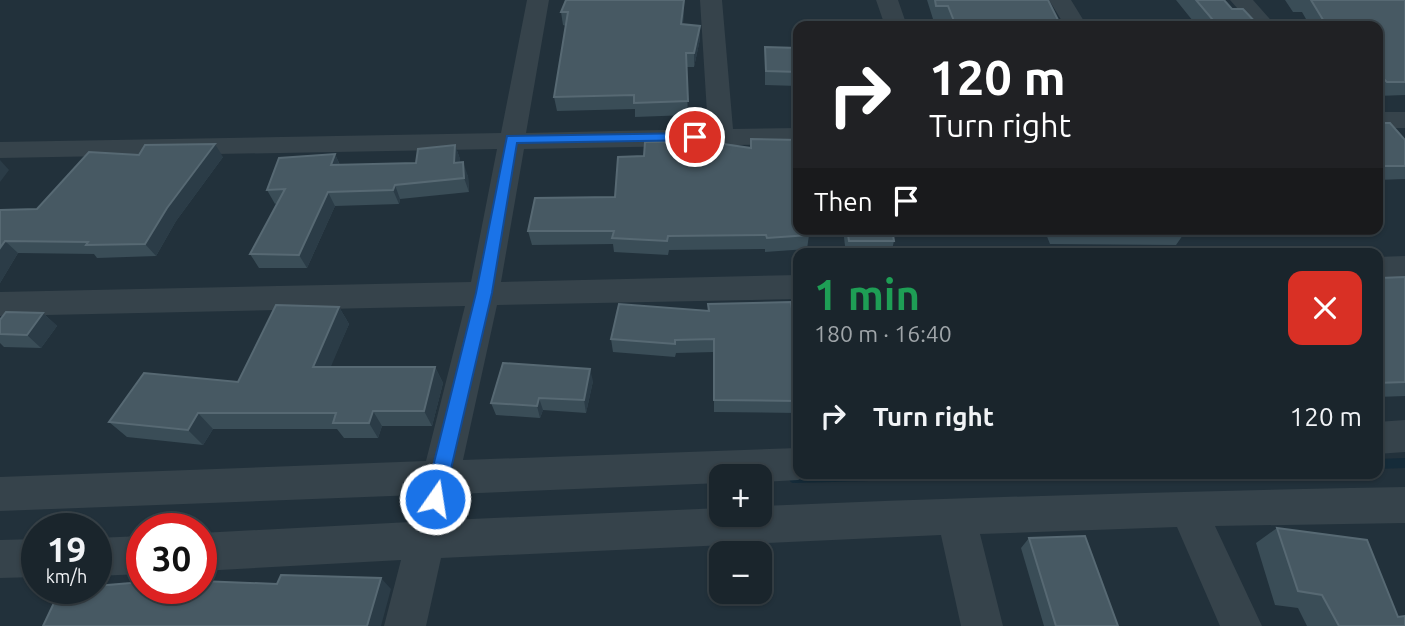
<!DOCTYPE html>
<meta charset="utf-8">
<style>
body{margin:0;font-family:Ubuntu,sans-serif;background:#273138;color:#f1f3f6;height:100vh;display:flex;flex-direction:column;font-size:26px;white-space:nowrap}
*{box-sizing:border-box;margin:0}
p{font-size:23px;color:#9fa5a9}
.icon{flex:none;width:38px;height:38px;fill:none;stroke:currentColor;stroke-width:2;stroke-linecap:round;stroke-linejoin:round}
.map{position:relative;flex:1;overflow:hidden}
.sheet{position:absolute;left:793px;top:248px;width:590px;height:231px;display:flex;flex-direction:column;background:#1a252c;border-radius:14px;box-shadow:0 2px 5px #0004,0 0 0 2px #384248}
.sheet>*{flex:none}
.banner{position:absolute;left:793px;top:21px;width:590px;height:214px;border-radius:14px;box-shadow:0 2px 5px #0004,0 0 0 2px #384248;background:#202124;color:#fff;overflow:hidden}
.controls{position:absolute;left:709px;top:464px;display:grid;gap:14px}
.controls a{display:grid;place-items:center;width:63px;height:63px;border-radius:14px;background:#1a252c;box-shadow:0 2px 5px #0004,0 0 0 2px #384248;font-size:35px}
.speed{position:absolute;left:21px;top:513px;display:flex;gap:14px;font-size:35px;font-weight:700;text-align:center}
.speed>*{display:grid;place-content:center;width:91px;height:91px;border-radius:50%;background:#1a252c;box-shadow:0 2px 5px #0004,0 0 0 2px #384248;line-height:1}
.speed small{font-size:18px;font-weight:400}
.speed .limit{border:10px solid #d22;background:#fff;color:#111}
.pin{position:absolute;display:grid;place-items:center;width:60px;height:60px;color:#fff;margin:-30px;border:4px solid #fff;border-radius:50%;box-shadow:0 2px 7px #0007}
.me{position:absolute;width:77px;margin:-38px;rotate:13deg;stroke-linejoin:round;filter:drop-shadow(0 0 5px #0008)}
.turn{display:flex;align-items:center;gap:24px;height:147px;padding:0 21px;font-size:32px}
.turn .icon{width:91px;height:91px;stroke-width:2.5}
.turn b{display:block;font-size:49px;line-height:60px}
.then{display:flex;align-items:center;height:66px;padding:0 21px;background:#0003;gap:14px;font-size:26px}
.round{display:grid;place-items:center;flex:none;width:74px;height:74px;border-radius:14px;background:#273138}
.overview{display:flex;align-items:center;justify-content:space-between;height:119px;padding:0 21px}
h1{font-size:42px;font-weight:700;line-height:52px;color:#1e9e55}
ul{padding:0;list-style:none}
li{display:flex;align-items:center;gap:21px;height:98px;padding:0 21px}
li div{flex:1}
li b{display:block;font-size:26px}
li em{font-style:normal}
.map>svg:first-child{display:block}
.lines{fill:none;stroke-linecap:round;stroke-linejoin:round}
.stream{stroke:#152b39;stroke-width:10}
.street{fill:#36434b;fill-rule:evenodd}
.wall{fill:#3a4d57}
.shaded-wall{fill:#2b3c47}
.building{fill:#475963;stroke:#576973;stroke-width:2}
.route{fill:#1a73e8;stroke:#114b97;stroke-width:2}
</style>
<div class="map">
<svg width="1405" height="626" viewBox="0 0 1405 626">
<rect width="100%" height="100%" fill="#22313b"/>
<g class="lines">
<!-- stream -->
<path class="stream" d="M1377,464L1405,463
M794,478L944,474"/>
<!-- street -->
<path class="street" d="M527,0H549L526,133L708,129L700,0H722L733,129L798,128V144L524,149L501,282L798,275V299L497,305L463,460L798,448V474H812L798,480L760,482V476H721V483L455,494L449,520L721,508V514H760V506C975,497 1190,491 1405,487V523L1215,526L1262,626H1220L1177,527L980,534L1003,626H961L941,535L441,558L426,626H384L401,560L201,571V533L410,522L417,495L0,511V477L426,461L465,306L0,316V292L471,282L497,149L0,158V142L501,133Z
M876,0H898L907,26H885Z
M1049,0H1071L1087,26H1065Z
M1230,0H1253L1276,26H1253Z
M1377,112H1405V128H1377Z
M1405,256V278L1377,279V257Z
M1405,420V452L1377,454V422Z
M142,536V574L96,576V538Z
M37,539V577L0,578V540Z"/>
</g>
<!-- wall -->
<path class="wall" d="M927,0H1048L1061,26H947L945,19H933Z
M1176,0H1224L1232,9L1259,26H1197Z
M1285,0H1405V95L1377,96V26H1310L1302,12H1293Z
M684,10L683,24L700,39L694,67H686L688,115L635,117V109L557,111L554,97L566,26L563,25L561,12Z
M765,47L798,48V86L765,85Z
M1377,123L1405,140V179L1377,180Z
M751,139L798,140V229L809,235L807,249L765,252V249L669,250L668,255L614,252L613,244L532,245L528,231L615,197L644,156L751,148Z
M455,145L460,159L459,163L468,176L469,192L400,199L399,204L335,206L307,268H259L250,254L277,203L275,204L267,190L335,154L340,165L416,163Z
M139,155L223,157L176,221L156,256L97,258L94,254L18,253L0,283V210L37,209Z
M843,229H892L894,241L891,254H846Z
M1044,229H1250L1247,234L1183,235L1176,245L1050,244Z
M1377,274L1380,278L1405,277V396L1377,397Z
M619,304L798,349V413L714,412V352L676,353L675,357L613,352L611,339Z
M339,307L349,324L330,367H435L443,383L432,426H382L378,438H344L337,429H213L203,445L127,437L109,422L238,382Z
M43,313L57,326L41,348L4,347L0,343V320Z
M593,381L586,413L543,410L540,418L496,415L491,403Z
M1277,528L1398,617L1405,626H1307L1298,608L1275,605L1256,543Z
M1029,538L1118,626H1044L1021,548Z"/>
<!-- shaded-wall -->
<path class="shaded-wall" d="M684,0V10L682,37L681,24Z
M700,26V39L694,67V53Z
M215,144L223,157L176,221L156,256L145,244L167,208Z
M455,145L460,159L458,176L454,163Z
M335,154L341,168L331,165Z
M0,160L9,170L0,182Z
M463,162L468,176L469,192L464,178Z
M395,185L400,199L399,204L393,190Z
M328,192L335,206L307,268L299,255Z
M5,241L18,253L0,283V248Z
M339,307L349,324L324,383L313,367Z
M43,313L57,326L41,348L27,335Z
M435,367L443,383L432,426L424,411Z
M590,369L593,381L586,413L584,400Z
M539,398L543,410L540,418L537,406Z
M373,411L382,426L378,438L369,423Z
M198,413L213,429L203,445L188,430Z
M381,578L391,589L381,626H367Z"/>
<!-- building -->
<path class="building" d="M566,0H684L681,24L700,26L694,53H686L688,101L634,103V95L554,97L568,12H561Z
M935,0H1048L1061,26H956L948,6H936Z
M1196,0H1224L1232,9H1243L1259,26H1218Z
M1311,0H1405V82H1387L1377,73V26H1331L1328,23H1325Z
M765,47L798,48V72L766,71Z
M1377,123H1390L1405,140V166H1377Z
M751,139L798,140V179H795L798,189V229H808L809,235L767,238L766,235L668,236L667,241L612,238L614,231H528L535,198L615,197L618,157L644,156L645,142L703,141L751,148Z
M215,144L167,208L145,244L86,245L88,242L5,241L0,248V210L37,209L89,152L139,155L145,145Z
M455,145L454,163L463,162L464,178L395,185L393,190L328,192L299,255L250,254L285,189L267,190L279,158L335,154L331,165L416,163L418,149Z
M847,229H892L894,241H849Z
M1057,229H1185L1186,231L1057,230Z
M1377,274L1380,278L1405,277V382L1377,383Z
M791,302L798,349V401L714,400V339L675,340V344L611,339L619,304L709,311L708,304Z
M276,305L339,307L313,367H435L424,411H373L369,423H333L336,413H198L188,430L109,422L144,373L238,382Z
M6,312L43,313L27,335L0,334V320Z
M503,363L590,369L584,400L539,398L537,406L491,403Z
M1277,528L1367,540L1398,617L1405,616V626H1339L1322,595L1298,591Z
M1085,536L1118,626H1056L1029,538Z
M281,575L381,578L367,626H43L61,588H96V586L142,582V588H201V581L277,584Z"/>
<!-- route -->
<path class="route" d="M695,133L700,134V140L517,143L492,293L444,499L441,505L435,508L428,505L425,499L476,293L507,136Z"/>
</svg>
<div class="controls">
<a>+</a>
<a>−</a>
</div>
<div class="speed"><div>19<small>km/h</small></div><div class="limit">30</div></div>
<div class="pin" style="left:695px;top:137px;background:#d93025"><svg class="icon" aria-label="arrive" viewBox="0 0 24 24"><path d="M6 21V4h12l-3 4 3 4H6"/></svg></div>
<svg class="me" style="left:435px;top:499px" viewBox="-20 -20 40 40"><circle r="17" fill="#1a73e8" stroke="#fff" stroke-width="3"/><path d="M0-11L8 9 0 5-8 9z" fill="#fff"/></svg>
<div class="banner">
<div class="turn"><svg class="icon" aria-label="right" viewBox="0 0 24 24"><path d="M7 20v-9h11M14 6l5 5-5 5"/></svg><div><b>120 m</b>Turn right</div></div>
<div class="then">Then<svg class="icon" aria-label="arrive" viewBox="0 0 24 24"><path d="M6 21V4h12l-3 4 3 4H6"/></svg></div>
</div>
<section class="sheet">
<div class="overview"><div><h1>1 min</h1><p>180 m · 16:40</p></div><a class="round" style="background:#d93025;color:#fff"><svg class="icon" aria-label="close" viewBox="0 0 24 24"><path d="M6 6l12 12M18 6L6 18"/></svg></a></div>
<ul>
<li><svg class="icon" aria-label="right" viewBox="0 0 24 24"><path d="M7 20v-9h11M14 6l5 5-5 5"/></svg><div><b>Turn right</b></div><em>120 m</em></li>
</ul>
</section>
</div>
